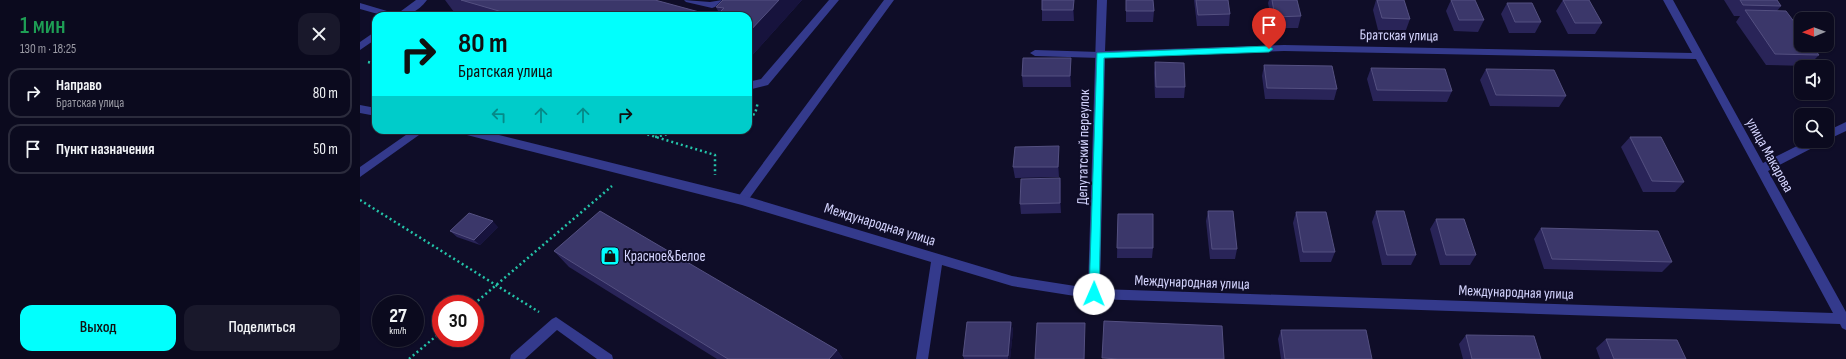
<!DOCTYPE html>
<html lang="ru">
<meta charset="utf-8">
<style>
body{margin:0;font-family:"Sofia Sans Condensed",sans-serif;background:#19182b;color:#f1f3f6;height:100vh;display:flex;flex-direction:column;font-size:15px;white-space:nowrap}
*{box-sizing:border-box;margin:0}
p{font-size:13px;color:#9a9aa4}
.icon{flex:none;width:22px;height:22px;fill:none;stroke:currentColor;stroke-width:2;stroke-linecap:round;stroke-linejoin:round}
.map{position:relative;flex:1;overflow:hidden}
.drawer{display:flex;flex-direction:column;background:#0b0a1e;width:360px}
.drawer>*{flex:none}
.top-card{position:absolute;left:12px;top:12px;width:380px;height:122px;border-radius:12px;box-shadow:0 1px 3px #0004,0 0 0 1px #2b2b3c;background:#01fffd;color:#111;overflow:hidden}
.needle{width:26px;rotate:269deg}
.fabs{position:absolute;left:1434px;top:12px;display:grid;gap:8px}
.fabs a{display:grid;place-items:center;width:40px;height:40px;border-radius:8px;background:#0b0a1e;box-shadow:0 1px 3px #0004,0 0 0 1px #2b2b3c;font-size:20px}
.speed{position:absolute;left:12px;top:295px;display:flex;gap:8px;font-size:20px;font-weight:700;text-align:center}
.speed>*{display:grid;place-content:center;width:52px;height:52px;border-radius:50%;background:#0b0a1e;box-shadow:0 1px 3px #0004,0 0 0 1px #2b2b3c;line-height:1}
.speed small{font-size:10px;font-weight:400}
.speed .limit{border:6px solid #d22;background:#fff;color:#111}
.pin{position:absolute;display:grid;place-items:center;width:34px;height:34px;color:#fff;margin:-41px -17px;border-radius:50% 50% 50% 0;rotate:-45deg;box-shadow:0 0 4px #0007}
.pin .icon{rotate:45deg}
.me{position:absolute;width:44px;margin:-22px;rotate:1deg;stroke-linejoin:round;filter:drop-shadow(0 0 3px #0008)}
.turn{display:flex;align-items:center;gap:14px;height:84px;padding:0 20px;font-size:18px}
.turn .icon{width:52px;height:52px;stroke-width:2.5}
.turn b{display:block;font-size:28px;line-height:34px}
.lanes{display:flex;align-items:center;height:38px;padding:0 20px;background:#0003;justify-content:center;gap:20px;direction:ltr}
.lanes .off{opacity:.35}
.round{display:grid;place-items:center;flex:none;width:42px;height:42px;border-radius:12px;background:#19182b}
.overview{display:flex;align-items:center;justify-content:space-between;height:68px;padding:0 20px}
h1{font-size:24px;font-weight:600;line-height:30px;color:#1e9e55}
.action{display:flex;gap:8px;margin-top:auto;padding:8px 20px}
.action a{flex:1;height:46px;border-radius:12px;background:#01fffd;color:#111;font-size:16px;font-weight:600;line-height:46px;text-align:center}
.action a+a{background:#19182b;color:#f1f3f6}
ul{padding:0;list-style:none}
li{display:flex;align-items:center;gap:12px;height:50px;margin:0 8px 6px;padding:0 12px;border:2px solid #2b2b3c;border-radius:12px}
li div{flex:1}
li b{display:block;font-size:15px}
li em{font-style:normal}
main{display:flex;flex:1;min-height:0}
.map>svg:first-child{display:block}
.lines{fill:none;stroke-linecap:round;stroke-linejoin:round}
.path{stroke:#24c4a9;stroke-width:2.5;stroke-dasharray:2 3;stroke-linecap:butt}
.service{fill:#343a8c;fill-rule:evenodd}
.minor{fill:#343a8c;fill-rule:evenodd}
.wall{fill:#292458}
.shaded-wall{fill:#17133d}
.building{fill:#3b376a;stroke:#545081}
.route{fill:#01fffd;stroke:#01a6a4}
.labels{text-anchor:middle;stroke-width:4;stroke-linejoin:round;paint-order:stroke}
.street-label{font-size:15px;fill:#d5d5ff;stroke:#0f0d28}
.poi-label{font-size:15px;fill:#d5d5ff;stroke:#0f0d28;text-anchor:start}
</style>
<main>
<section class="drawer">
<div class="overview"><div><h1>1 мин</h1><p>130 m · 18:25</p></div><a class="round"><svg class="icon" aria-label="close" viewBox="0 0 24 24"><path d="M6 6l12 12M18 6L6 18"/></svg></a></div>
<ul>
<li><svg class="icon" aria-label="right" viewBox="0 0 24 24"><path d="M7 20v-9h11M14 6l5 5-5 5"/></svg><div><b>Направо</b><p>Братская улица</p></div><em>80 m</em></li>
<li><svg class="icon" aria-label="arrive" viewBox="0 0 24 24"><path d="M6 21V4h12l-3 4 3 4H6"/></svg><div><b>Пункт назначения</b></div><em>50 m</em></li>
</ul>
<div class="action"><a>Выход</a><a>Поделиться</a></div>
</section>
<div class="map">
<svg width="1486" height="359" viewBox="0 0 1486 359">
<rect width="100%" height="100%" fill="#0f0d28"/>
<g class="lines">
<!-- path -->
<path class="path" d="M8,62L16,64
M388,116L395,114L398,102
M273,130L355,155V175
M295,137L325,130
M0,200L179,312
M114,304L252,186
M49,359L81,332"/>
<!-- service -->
<path class="service" d="M56,0H67C49,24 24,16 0,9V3L37,14Z
M324,0L350,2L362,0L355,7L352,8L326,2Z
M469,0H479L408,85L388,90V82L401,79Z
M524,0H534L386,203H378L376,200L378,197Z
M16,31V39L0,50V42Z
M675,50L740,52L745,55L740,58L675,56L670,53Z
M53,130H66L0,177V167Z
M196,317L252,355L253,359H237L197,330L165,359H150L151,355L192,319Z"/>
<!-- minor -->
<path class="minor" d="M737,0H747L745,51L924,45L1332,53L1303,0H1313L1403,163L1447,141H1461L1460,144L1408,171L1486,312V330L1482,328L1480,324L734,299L652,286L582,265L568,359H556L571,262L382,205L103,134L98,130H119L382,195L652,276L728,288ZM924,51L1336,59L1473,313L740,289L745,58Z
M0,105L16,108V116L0,113Z
M1486,122V131L1467,140V131Z"/>
</g>
<!-- wall -->
<path class="wall" d="M85,0H295L354,16H108L94,12Z
M363,0H442L388,60V16L359,13L356,7Z
M714,0V21H682V10Z
M766,0H793L794,11L793,22H766Z
M834,0H868L870,14L869,26H837Z
M909,0H937L941,16L938,28H913L908,3Z
M1016,0H1044L1050,19L1046,30H1018L1013,10Z
M1091,0L1124,20L1118,32L1094,31L1086,11Z
M1203,0L1242,23L1235,34H1208L1196,11Z
M1364,0H1417L1421,6L1417,11L1459,55L1448,66L1406,65L1376,22L1380,16H1374Z
M1147,3L1181,22L1175,33H1149L1141,14Z
M711,58V87H663L662,76Z
M795,62L825,87L824,98H795L794,73Z
M904,65L977,89L974,100L905,99L902,76Z
M1011,68L1092,91L1087,102L1013,101L1007,79Z
M1126,69L1206,96L1199,107L1130,106L1120,80Z
M1270,137L1324,182L1315,192H1283L1261,147Z
M699,146V177L655,178L653,167Z
M700,178L701,189V213L661,214L660,204Z
M848,211L877,249L875,259H850L846,221Z
M1016,211L1056,255L1051,265H1022L1012,222Z
M936,212L975,252L971,262H940L933,223Z
M758,214L793,248L792,258H757Z
M1076,219L1116,255L1110,265H1080L1070,229Z
M138,227L120,245L97,237L90,231Z
M1181,228L1312,262L1302,272L1184,269L1174,239Z
M194,251L477,350L483,359H357L209,267Z
M651,322L653,331L650,359H604L603,356Z
M921,330L1012,359H921L918,339Z
M1106,335L1181,359H1103L1099,344Z
M1246,339L1326,359H1240L1236,348Z"/>
<!-- shaded-wall -->
<path class="shaded-wall" d="M419,0H442L388,60V33Z
M714,0V21L713,10Z
M711,58V87L710,76Z
M699,146V177L698,167Z
M700,178L701,189V213L700,203Z
M133,221L138,227L120,245L114,240Z
M651,322L653,331L650,359H648V356Z
M725,323V359H724Z
M477,350L483,359H469Z"/>
<!-- building -->
<path class="building" d="M101,0H295L354,16H156Z
M363,0H419L388,33V16H356L364,8L356,7Z
M682,0H714L713,10H682Z
M766,0H793L794,11H766Z
M836,0H868L870,14L838,15Z
M912,0H937L941,16L915,17Z
M1017,0H1044L1050,19L1022,18Z
M1091,0H1115L1124,20H1099Z
M1203,0H1229L1242,23H1215Z
M1380,0H1417L1421,6L1383,5Z
M1147,3H1172L1181,22H1155Z
M1385,10L1426,11L1441,31V45H1451L1459,55L1415,54Z
M663,58H711L710,76H662Z
M795,62L824,63L825,87H796Z
M904,65L972,66L977,89L907,88Z
M1011,68L1085,69L1092,91L1017,90Z
M1126,69L1194,70L1206,96L1136,95Z
M1270,137H1301L1324,182L1292,181Z
M699,146L698,167H653L655,147Z
M700,178V203L660,204L661,179Z
M240,211L477,350L469,359H368L194,251Z
M848,211H873L877,249H852Z
M1016,211H1044L1056,255H1027Z
M936,212H966L975,252H943Z
M109,213L133,221L114,240L90,231Z
M758,214H793V248H757Z
M1076,219H1104L1116,255H1086Z
M1181,228L1298,231L1312,262L1192,259Z
M744,321L862,326L864,359H760L742,358Z
M607,322H651L648,356H603Z
M677,323H725L724,359H675Z
M921,330H1006L1012,359H925Z
M1106,335L1174,336L1181,359H1112Z
M1246,339L1317,340L1326,359H1254Z"/>
<!-- route -->
<path class="route" d="M909,46L913,49L909,52L744,58L739,294L738,298H731L729,294L737,53Z"/>
<!-- icons -->
<defs>
<g id="shop-square" transform="scale(1)"><rect x="-9" y="-9" width="18" height="18" rx="4" fill="#01fffd" stroke="#0f0d28"/><path d="M-5-2.5h2.3a2.7 3.5 0 0 1 5.4 0H5L5.5 6h-11ZM-1.5-2.5h3a1.5 2.3 0 0 0-3 0Z" fill="#111"/></g>
</defs>
<g fill-rule="evenodd">
<use href="#shop-square" x="250" y="256"/>
</g>
<g class="labels">
<!-- street labels -->
<g class="street-label">
<text transform="translate(1039 35) rotate(1)" y="5">Братская улица</text>
<text transform="translate(723 147) rotate(-89)" y="5">Депутатский переулок</text>
<text transform="translate(1410 155) rotate(61)" y="5">улица Макарова</text>
<text transform="translate(520 224) rotate(17)" y="5">Международная улица</text>
<text transform="translate(832 282) rotate(2)" y="5">Международная улица</text>
<text transform="translate(1156 292) rotate(2)" y="5">Международная улица</text>
</g>
<!-- poi labels -->
<g class="poi-label">
<text x="264" y="261">Красное&amp;Белое</text>
</g>
</g>
</svg>
<div class="fabs">
<a><svg class="needle" viewBox="-14 -14 28 28"><path d="M0-13l5 13h-10z" fill="#e53935"/><path d="M0 13l5-13h-10z" fill="#9a9aa4"/></svg></a>
<a><svg class="icon" aria-label="sound" viewBox="0 0 24 24"><path d="M4 9h4l5-4v14l-5-4H4zM17 9q2 3 0 6"/></svg></a>
<a><svg class="icon" aria-label="search" viewBox="0 0 24 24"><circle cx="10" cy="10" r="6"/><path d="M15 15l6 6"/></svg></a>
</div>
<div class="speed"><div>27<small>km/h</small></div><div class="limit">30</div></div>
<div class="pin" style="left:909px;top:49px;background:#d93025"><svg class="icon" aria-label="arrive" viewBox="0 0 24 24"><path d="M6 21V4h12l-3 4 3 4H6"/></svg></div>
<svg class="me" style="left:734px;top:294px" viewBox="-20 -20 40 40"><circle r="19" fill="#fff"/><path d="M0-13L10 11 0 6-10 11z" fill="#01fffd"/></svg>
<div class="top-card">
<div class="turn"><svg class="icon" aria-label="right" viewBox="0 0 24 24"><path d="M7 20v-9h11M14 6l5 5-5 5"/></svg><div><b>80 m</b>Братская улица</div></div>
<div class="lanes"><svg class="icon off" aria-label="left" viewBox="0 0 24 24"><path d="M17 20v-9H6M10 6l-5 5 5 5"/></svg><svg class="icon off" aria-label="ahead" viewBox="0 0 24 24"><path d="M12 20V5M6 11l6-6 6 6"/></svg><svg class="icon off" aria-label="ahead" viewBox="0 0 24 24"><path d="M12 20V5M6 11l6-6 6 6"/></svg><svg class="icon" aria-label="right" viewBox="0 0 24 24"><path d="M7 20v-9h11M14 6l5 5-5 5"/></svg></div>
</div>
</div>
</main>
